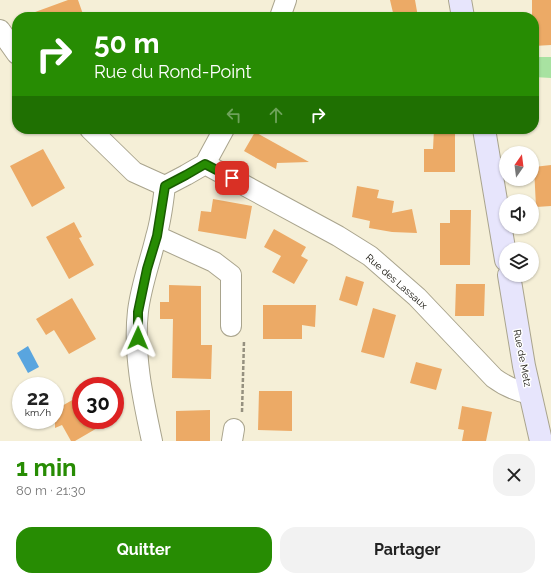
<!DOCTYPE html>
<html lang="fr">
<meta charset="utf-8">
<style>
body{margin:0;font-family:Raleway,sans-serif;background:#f2f2f2;color:#222;height:100vh;display:flex;flex-direction:column;font-size:15px;white-space:nowrap}
*{box-sizing:border-box;margin:0}
p{font-size:13px;color:#767676}
.icon{flex:none;width:22px;height:22px;fill:none;stroke:currentColor;stroke-width:2;stroke-linecap:round;stroke-linejoin:round}
.map{position:relative;height:441px;overflow:hidden}
.side{display:flex;flex-direction:column;background:#fff;flex:1}
.side>*{flex:none}
.top-card{position:absolute;left:12px;top:12px;width:527px;height:122px;border-radius:16px;box-shadow:0 1px 3px #0004;background:#278c03;color:#fff;overflow:hidden}
.needle{width:26px;rotate:14deg}
.tools{position:absolute;left:499px;top:146px;display:grid;gap:8px}
.tools a{display:grid;place-items:center;width:40px;height:40px;border-radius:50%;background:#fff;box-shadow:0 1px 3px #0004;font-size:20px}
.speed{position:absolute;left:12px;top:377px;display:flex;gap:8px;font-size:20px;font-weight:700;text-align:center}
.speed>*{display:grid;place-content:center;width:52px;height:52px;border-radius:50%;background:#fff;box-shadow:0 1px 3px #0004;line-height:1}
.speed small{font-size:10px;font-weight:400}
.speed .limit{border:6px solid #d22;background:#fff;color:#111}
.pin{position:absolute;display:grid;place-items:center;width:34px;height:34px;color:#fff;margin:-17px;border-radius:8px;box-shadow:0 2px 6px #0006}
.me{position:absolute;width:44px;margin:-22px;rotate:1deg;stroke-linejoin:round;filter:drop-shadow(0 0 3px #0008)}
.turn{display:flex;align-items:center;gap:14px;height:84px;padding:0 16px;font-size:18px}
.turn .icon{width:52px;height:52px;stroke-width:2.5}
.turn b{display:block;font-size:28px;line-height:34px}
.lanes{display:flex;align-items:center;height:38px;padding:0 16px;background:#0003;justify-content:center;gap:20px;direction:ltr}
.lanes .off{opacity:.35}
.round{display:grid;place-items:center;flex:none;width:42px;height:42px;border-radius:16px;background:#f2f2f2}
.head{display:flex;align-items:center;justify-content:space-between;height:68px;padding:0 16px}
h1{font-size:24px;font-weight:700;line-height:30px;color:#278c03}
.cta{display:flex;gap:8px;margin-top:auto;padding:8px 16px}
.cta a{flex:1;height:46px;border-radius:16px;background:#278c03;color:#fff;font-size:16px;font-weight:700;line-height:46px;text-align:center}
.cta a+a{background:#f2f2f2;color:#222}
.map>svg:first-child{display:block}
.green{fill:#a8e2a1}
.water{fill:#59a5df}
.building{fill:#ecaa66}
.lines{fill:none;stroke-linecap:round;stroke-linejoin:round}
.street-casing{stroke:#a9a48d;stroke-width:22}
.secondary-casing{stroke:#a9a48d;stroke-width:24}
.path{stroke:#95907f;stroke-width:2.5;stroke-dasharray:4 2;stroke-linecap:butt}
.street{stroke:#fff;stroke-width:20}
.secondary{stroke:#e7e5fc;stroke-width:22}
.route-casing{stroke:#195b02;stroke-width:10}
.route{stroke:#278c03;stroke-width:7}
.labels{text-anchor:middle;stroke-width:3;stroke-linejoin:round;paint-order:stroke}
.street-label{font-size:10px;fill:#100e06;stroke:#fff}
</style>
<div class="map">
<svg width="551" height="441" viewBox="0 0 551 441">
<rect width="100%" height="100%" fill="#f5efd7"/>
<!-- green -->
<path class="green" d="M534,57H551V78L534,77Z"/>
<!-- water -->
<path class="water" d="M28,346L39,367L28,373L17,353Z"/>
<!-- building -->
<path class="building" d="M68,0H78L84,17H27V15Z
M390,0H415L418,17H394Z
M532,0H551V45L534,46V17H532Z
M434,129H455V172H424V149H433Z
M255,132L309,162L277,163L276,169L244,151Z
M43,149L65,188L32,207L10,166Z
M551,165V206L536,207L534,167Z
M357,186L379,190L377,198L394,201L392,213L412,209L417,233L392,232L369,228L370,221L352,217Z
M213,199L252,206L246,239L198,231L201,211L211,212Z
M450,210H471L470,265H440V223H450Z
M74,222L82,237L79,238L94,265L69,279L46,237Z
M274,229L306,247L301,256L308,260L294,284L272,272L281,256L264,247Z
M346,276L364,282L357,306L339,300Z
M456,284H485L484,316H455Z
M169,285L201,286V345H212L211,379L172,378L173,319H160V302H169Z
M72,298L96,339L69,354L54,330L46,335L36,319Z
M263,305H316L315,327L302,325V339H263Z
M373,308L396,315L384,358L361,352Z
M416,362L442,369L436,390L410,383Z
M259,391H292V431L258,430Z
M81,395V420H111L75,441H71L62,425L55,428V410Z
M462,406L492,412L486,441H462L464,430L458,429Z
M210,410V441H176V411Z"/>
<g class="lines">
<!-- street casing -->
<g class="street-casing">
<path id="street" d="M280,17L286,0
M0,30L17,54
M90,129L134,172L165,186
M205,164L338,236L370,256L417,297L494,378C506,387 516,391 530,394
M165,186L186,175L205,164L224,129
M157,236L214,262L231,275V326
M152,441C143,399 133,354 138,311C141,286 150,262 156,237C161,221 163,203 165,186
M232,441L234,429"/>
</g>
<!-- secondary casing -->
<g class="secondary-casing">
<path id="secondary" d="M460,0L463,17
M484,129L506,260
M509,275L524,366L541,441"/>
</g>
<!-- path -->
<path class="path" d="M242,412L244,341"/>
<!-- street -->
<use href="#street" class="street"/>
<!-- secondary -->
<use href="#secondary" class="secondary"/>
</g>
<g class="lines">
<!-- route casing -->
<g class="route-casing">
<path id="route" d="M138,338V312L147,269L157,236L165,186L186,175L205,164L232,178"/>
</g>
<!-- route -->
<use href="#route" class="route"/>
</g>
<g class="labels">
<!-- street labels -->
<g class="street-label">
<text transform="translate(397 281) rotate(41)" y="4">Rue des Lassaux</text>
<text transform="translate(523 358) rotate(79)" y="4">Rue de Metz</text>
</g>
</g>
</svg>
<div class="tools">
<a><svg class="needle" viewBox="-14 -14 28 28"><path d="M0-13l5 13h-10z" fill="#e53935"/><path d="M0 13l5-13h-10z" fill="#767676"/></svg></a>
<a><svg class="icon" aria-label="sound" viewBox="0 0 24 24"><path d="M4 9h4l5-4v14l-5-4H4zM17 9q2 3 0 6"/></svg></a>
<a><svg class="icon" aria-label="layers" viewBox="0 0 24 24"><path d="M12 4l9 5-9 5-9-5zM3 14l9 5 9-5"/></svg></a>
</div>
<div class="speed"><div>22<small>km/h</small></div><div class="limit">30</div></div>
<div class="pin" style="left:232px;top:178px;background:#d93025"><svg class="icon" aria-label="arrive" viewBox="0 0 24 24"><path d="M6 21V4h12l-3 4 3 4H6"/></svg></div>
<svg class="me" style="left:138px;top:338px" viewBox="-20 -20 40 40"><path d="M0-17L14 15 0 8-14 15z" fill="#278c03" stroke="#fff" stroke-width="4"/></svg>
<div class="top-card">
<div class="turn"><svg class="icon" aria-label="right" viewBox="0 0 24 24"><path d="M7 20v-9h11M14 6l5 5-5 5"/></svg><div><b>50 m</b>Rue du Rond-Point</div></div>
<div class="lanes"><svg class="icon off" aria-label="left" viewBox="0 0 24 24"><path d="M17 20v-9H6M10 6l-5 5 5 5"/></svg><svg class="icon off" aria-label="ahead" viewBox="0 0 24 24"><path d="M12 20V5M6 11l6-6 6 6"/></svg><svg class="icon" aria-label="right" viewBox="0 0 24 24"><path d="M7 20v-9h11M14 6l5 5-5 5"/></svg></div>
</div>
</div>
<section class="side">
<div class="head"><div><h1>1 min</h1><p>80 m · 21:30</p></div><a class="round"><svg class="icon" aria-label="close" viewBox="0 0 24 24"><path d="M6 6l12 12M18 6L6 18"/></svg></a></div>
<div class="cta"><a>Quitter</a><a>Partager</a></div>
</section>
